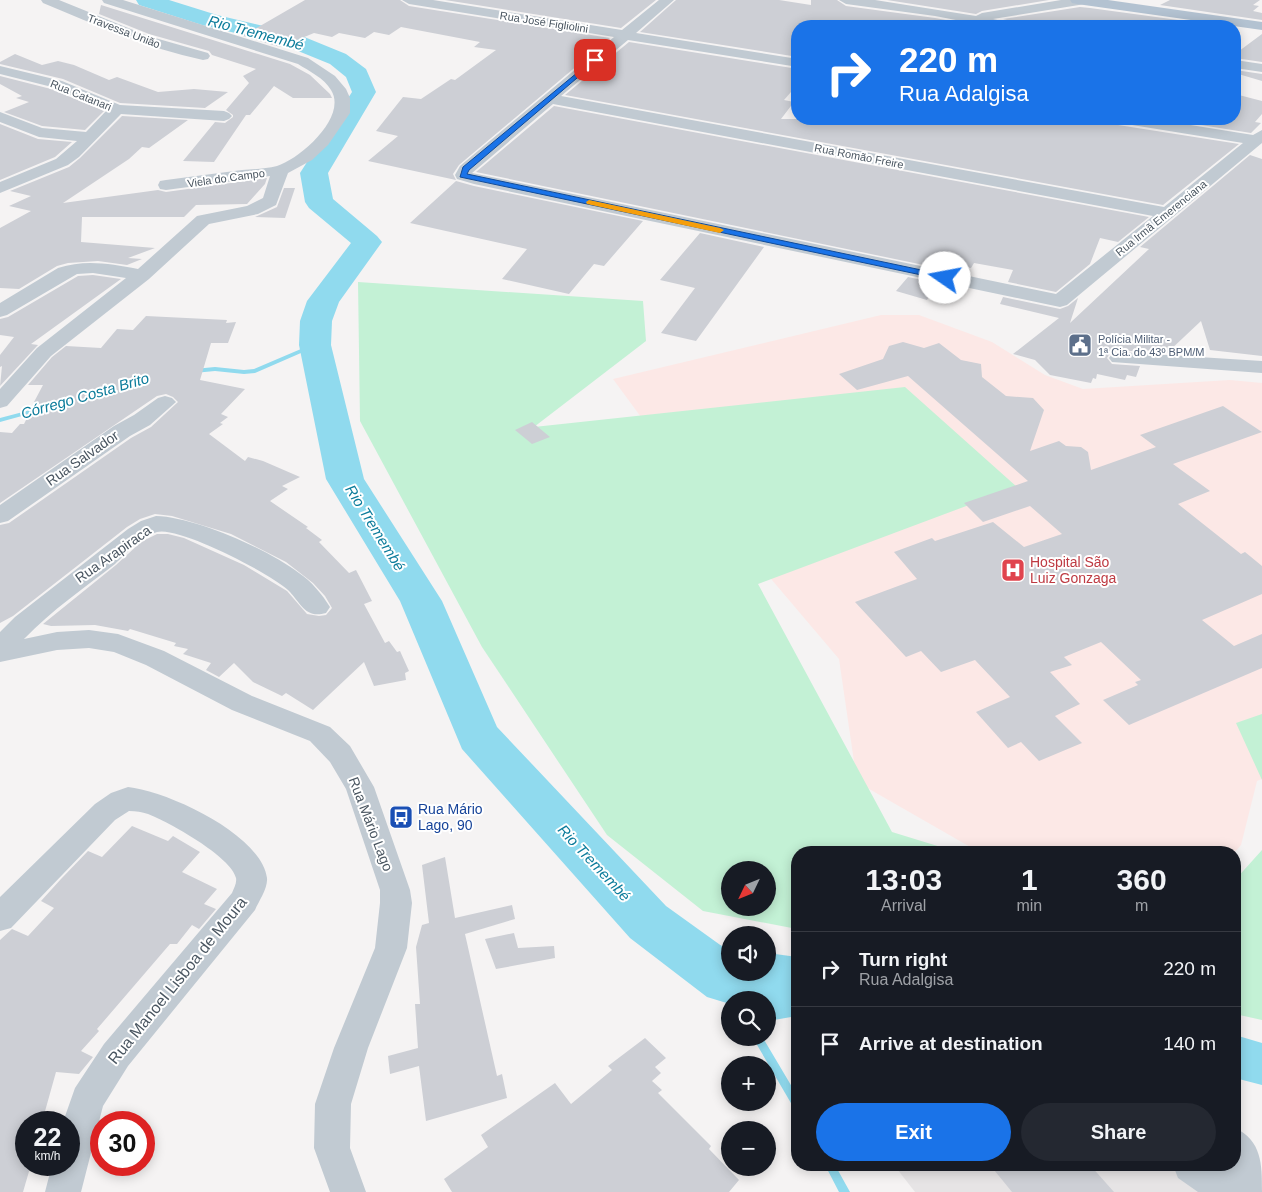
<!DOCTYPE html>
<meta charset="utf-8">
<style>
body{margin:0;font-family:Helvetica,sans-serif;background:#242831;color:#f1f3f6;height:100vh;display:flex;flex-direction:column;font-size:19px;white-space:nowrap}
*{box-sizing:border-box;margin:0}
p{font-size:16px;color:#9ea1a6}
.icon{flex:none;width:28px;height:28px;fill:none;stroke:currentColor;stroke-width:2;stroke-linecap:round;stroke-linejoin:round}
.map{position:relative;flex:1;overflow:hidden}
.details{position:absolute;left:791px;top:846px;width:450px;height:325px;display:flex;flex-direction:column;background:#171b24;border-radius:20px;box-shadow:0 2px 12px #0003}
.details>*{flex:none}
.hud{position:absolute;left:791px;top:20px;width:450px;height:105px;border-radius:20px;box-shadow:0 2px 12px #0003;background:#1a73e8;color:#fff;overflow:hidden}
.needle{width:32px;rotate:227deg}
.tools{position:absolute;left:721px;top:861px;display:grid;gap:10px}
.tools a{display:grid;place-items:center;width:55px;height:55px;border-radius:50%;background:#171b24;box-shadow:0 2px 12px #0003;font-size:25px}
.speed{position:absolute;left:15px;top:1111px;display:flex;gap:10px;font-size:25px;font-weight:700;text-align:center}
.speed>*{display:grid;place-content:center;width:65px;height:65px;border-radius:50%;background:#171b24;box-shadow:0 2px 12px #0003;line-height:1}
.speed small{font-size:12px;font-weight:400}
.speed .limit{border:8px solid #d22;background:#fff;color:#111}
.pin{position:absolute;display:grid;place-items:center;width:42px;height:42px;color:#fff;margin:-21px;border-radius:10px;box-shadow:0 2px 8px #0006}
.me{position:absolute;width:55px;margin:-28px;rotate:282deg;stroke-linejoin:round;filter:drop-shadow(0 0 4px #0008)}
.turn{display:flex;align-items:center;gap:18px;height:105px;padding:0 25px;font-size:22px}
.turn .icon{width:65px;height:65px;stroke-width:2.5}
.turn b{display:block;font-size:35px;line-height:42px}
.eta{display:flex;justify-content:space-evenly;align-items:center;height:85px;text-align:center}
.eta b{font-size:30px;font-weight:800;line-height:35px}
.button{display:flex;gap:10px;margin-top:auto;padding:10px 25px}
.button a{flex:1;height:58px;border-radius:30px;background:#1a73e8;color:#fff;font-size:20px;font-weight:800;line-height:58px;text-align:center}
.button a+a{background:#242831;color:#f1f3f6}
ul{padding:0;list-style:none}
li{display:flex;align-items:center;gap:15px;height:75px;padding:0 25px;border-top:1px solid #363941}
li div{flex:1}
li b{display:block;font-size:19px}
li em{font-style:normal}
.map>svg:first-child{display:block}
.education{fill:#e6e4e5}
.medical{fill:#fce8e6}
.green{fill:#c3f1d5;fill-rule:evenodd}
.water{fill:#90daee}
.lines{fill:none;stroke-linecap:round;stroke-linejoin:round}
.stream{fill:#90daee;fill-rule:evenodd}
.river{fill:#90daee;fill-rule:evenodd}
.building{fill:#cdcfd5}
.minor{fill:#c1cad2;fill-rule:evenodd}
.major{fill:#b3c2d1;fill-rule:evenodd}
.route{fill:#1a73e8;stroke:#114b97}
.slow{fill:#f59e0b}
.labels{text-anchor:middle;stroke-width:4;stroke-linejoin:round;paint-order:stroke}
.far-street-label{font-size:11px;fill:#4a5661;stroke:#fff}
.far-service-label{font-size:11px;fill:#4e5e75;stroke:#fff;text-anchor:start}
.street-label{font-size:14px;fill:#4a5661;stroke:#fff}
.health-label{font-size:14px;fill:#be3a42;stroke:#fff;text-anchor:start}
.transit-label{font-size:14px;fill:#164399;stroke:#fff;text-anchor:start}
.water-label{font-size:15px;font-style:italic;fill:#0c7c9b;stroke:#fff}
.near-street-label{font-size:16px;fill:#4a5661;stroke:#fff}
</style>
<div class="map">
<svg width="1262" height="1192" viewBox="0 0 1262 1192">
<rect width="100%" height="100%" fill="#f5f3f3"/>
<!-- education -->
<path class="education" d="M894,1165H1173L1203,1192H915Z"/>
<!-- medical -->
<path class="medical" d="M881,315H919L992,342L1045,375L1083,389L1230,380L1262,383V779L1257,781L1241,845L1235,852H979L857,782L839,659L688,481L613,379Z"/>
<!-- green -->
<path class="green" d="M358,282L643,301L646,341L534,427L905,387L1017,487L758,584L892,832L957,852H798L797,929L703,911L607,835L482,647L360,421ZM730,870H768V908H730Z
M1262,714V780L1236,723Z
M1262,850V1020L1235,1014V880Z"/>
<!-- water -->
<path class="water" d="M695,942L730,947V972H768V953L797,957V1016L768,1021V1000H743Z
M1235,1035L1262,1043V1085L1235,1078Z"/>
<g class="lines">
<!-- stream -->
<path class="stream" d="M315,343L318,345L317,346L255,373L244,374L215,371L194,373L191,371L194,369L215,367L244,370L254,369Z
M38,408L41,410L40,411L0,422V418Z
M726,976L729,977L742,1000H732L722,980L723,977Z
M753,1038H763L798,1097V1111L795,1110Z
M825,1165H835L850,1192H839Z"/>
<!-- river -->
<path class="river" d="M136,0H169L217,15L297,34L346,54L366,69L376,92L328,173L333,199L377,236L382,242L339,302L332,321L331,345L364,479L442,601L497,727L666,906L730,952V972H768V957H798V1005H768V1000H730V1004L707,997L630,938L462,749L400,601L326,479L299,345L300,321L307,301L351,243L309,208L305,202L300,173L352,92L346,77L330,64L281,44L202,25L139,5Z"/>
</g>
<!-- building -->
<path class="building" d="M305,0H400L409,6L610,38L459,165L453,174L456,180L368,161L398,136L376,131L403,97L421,99L451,79L455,80L496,50L474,47L480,42L401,27L389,35L374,32L365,38L339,33L332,37L314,33L280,47L243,36Z
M445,0H656L621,28Z
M676,0H779L811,5V0H837L846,6L935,18L978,26H846L812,21L807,26H798V57L640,32Z
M887,0H1049L982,11L976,14Z
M1170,0H1260L1253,5L1259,6L1253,11L1262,13V20L1160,5Z
M101,5L290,64L310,75L330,94L332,98H293L274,86L250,115H246L214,162L183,161L215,122L225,123L233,117V115L226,110L249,83L243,76L256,69L212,55L209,51L149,34L99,14Z
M1080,7L1090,8L1222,26H1015L1011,21L1003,19Z
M1262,34V62L1235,58V54Z
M629,42L798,69V84L784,100L794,102L781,119H1080L1239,144L1163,205L565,95Z
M15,54L42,65L58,61L74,65L109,80L117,77L158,92L194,89L228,92L205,108L120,103L63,79L0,64V62Z
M1235,70L1262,74V81L1235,73Z
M0,76L51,89L104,111L85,130L42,126L4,112L29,102L16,98L22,96L0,84Z
M1235,94L1262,101V114L1255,122L1261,123L1251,133L1176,121V119H1235Z
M554,106L1149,217L1118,242L1100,238L1090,264L1056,292L1008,282L1013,270L974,263L971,268L946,263L943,269L476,172Z
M122,116L188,120L149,148L142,147L129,159L63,203L158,190L166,192L267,178L265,184L247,204L196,205L184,217H82L81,242L155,248L128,258L142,259L127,265L98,261L68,263L57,266L19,289L0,288V228L31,211L9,206L31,196L10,191L69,167L80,158Z
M0,124L38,139L72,142L55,157L0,180Z
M1250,155L1262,159V356L1210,350L1201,321L1167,353L1145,350L1144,352L1119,350L1110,353L1107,358L1112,364L1140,366L1136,377L1127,375L1125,380L1097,374L1096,379L1093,378L1091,383L1050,375L1035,360L1013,354L1059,318L1000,304L1003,297L1060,309L1068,306L1078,298L1070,323L1149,249L1140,247Z
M456,181L474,186L643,221L604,266L594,264L569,294L502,279L527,249L410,223Z
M284,188H295L285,218L255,217L277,207Z
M700,233L764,247L696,341L661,333L695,288L660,280Z
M93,275L121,279L31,344L38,345L0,386L2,366L0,367V355L14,337L0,335V319L8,317L78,276Z
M908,277L936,283L927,300L896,291Z
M146,316L227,320L226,323L236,322L228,343H211L200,380L245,389L221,414L228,417L220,423L223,424L209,434L245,461L248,457L263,461L300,477L282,486L288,489L270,501L308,527L306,528L322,540L319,542L349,573L356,570L372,601L364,604L385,643L389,641L397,652L400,651L409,671L405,673L406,680L374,686L364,662L313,710L286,693L282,696L253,682L234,663L219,677L206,670L211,663L183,654L188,649L174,646L176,643L130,629L128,631L95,625L51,626L43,624L116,565L141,542L157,534H168L184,538L244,565L287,591L307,614L319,616L326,615L332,608L325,596L313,583L286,562L231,534L172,516L155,514L140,519L127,527L13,616L0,623V525L9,523L131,438L151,427L178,402L173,397L166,394L157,396L0,503V432L12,433L20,424H24L28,416L38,404L34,402L43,385H28L52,357L66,346L101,348L117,329L133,330Z
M903,342L924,348L939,343L961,360L981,364L982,377L1006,396L1033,398L1044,410L1030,451L1059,441L1066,446L1081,447L1088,452L1091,470L1156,447L1140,435L1223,406L1262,432L1173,464L1210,491L1178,504L1241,554L1245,552L1262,566V594L1202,620L1234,646L1262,634V668L1129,725L1103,700L1138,685L1135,682L1141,680L1101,642L1064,657L1072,665L1050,672L1080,704L1055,716L1082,743L1039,761L1021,742L1008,748L976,712L1010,697L975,660L941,672L921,651L906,657L855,602L917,579L894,552L932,538L935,541L993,522L1024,547L1062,534L1030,506L983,522L964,503L1028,481L908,376L857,390L839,374L883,359L889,346Z
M532,422L550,437L532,444L515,430Z
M132,826L168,841L173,836L200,852L182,872L217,889L204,904L216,909L199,929L192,925L177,944H170L97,1029L99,1031L81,1051L93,1057L79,1074L56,1072L42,1122H26V1165H30V1168L23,1192H0V940L12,929L28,936L54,908L41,901L61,879L88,851L102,857Z
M445,857L455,918L512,905L515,919L465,934L497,1076L502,1074L507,1098L426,1121L419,1066L390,1074L388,1056L418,1048L415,1004H420L416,947L422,925L429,923L422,865Z
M514,933L518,948L554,946L555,958L496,969L485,939Z
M645,1038L666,1058L655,1067L661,1073L652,1081L662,1090L658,1093L711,1146L709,1149L739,1180L729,1192H452L444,1179L488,1147L481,1135L555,1083L571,1104L612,1070L608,1066Z
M990,1165H1090L1114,1192H1012Z"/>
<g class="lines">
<!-- minor -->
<path class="minor" d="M41,0H59L148,36L208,53L210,56L208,59L203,60C147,48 96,25 43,3Z
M102,0H123L308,58L335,76L346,89L350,98V113L328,145L312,160L288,173L276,205L258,214L209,224L149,279L51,356L7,406L0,408V389L37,348L126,278L93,273L77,274L7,315L0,317V303L58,268C86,259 110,264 138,269L197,216L247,206L263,198L270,176L166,190L160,189L158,185L160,181L166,180C191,177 217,173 242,170C253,169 266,169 277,166C300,159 348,117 331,90C324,78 309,71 298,64L104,3Z
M402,0H433L622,30L659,0H674L636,33L798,59V67L628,40L561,96L1164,207L1243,143L1126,124L1121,122L1118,119H1153L1253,135L1262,130V143L1067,305L1060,307L474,184L457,179L455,175L460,166L614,37L409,4ZM553,104L1153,216L1056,294L472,173Z
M839,0H875L976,16L982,13L1061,0H1092L1085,4L993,19L1011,23L1013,26H987L935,16L846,4Z
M1235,60L1262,64V72L1235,68Z
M0,66L62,81L120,105L224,111L229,113L232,116L229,119L224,121L121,114L79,157L68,165L0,193V182L56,159L77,141L39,137L0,122V112L42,128L86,132L107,110L52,87L0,74Z
M1119,352L1262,361V373L1112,362L1109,358L1112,354Z
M165,396L172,398L176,402L150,425L130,436L8,521L0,523V505L114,426L134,415L158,398Z
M156,516C195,517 267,549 299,573C311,581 322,594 330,607L326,613C305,619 301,603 288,590C271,574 179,526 157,532C142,536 127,553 115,564C84,588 52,610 24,639L57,632L89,630L118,634L164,651L252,696L330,727L350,746L374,787L410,890L412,903L407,948L368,1048L351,1104L350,1148L366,1192H330L314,1148L315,1104L334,1048L375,948L380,903V890L346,789L330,762L310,741L232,710L146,665L114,652L89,648L57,650L0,662V632L15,617L128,529L141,521Z
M128,787C167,791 261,834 267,878C268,888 259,901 255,910L128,1066L103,1106L81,1192H45L52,1165H69V1122H63L75,1088L104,1044L232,893C234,888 237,883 236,878C232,857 167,821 148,814C142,812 136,811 129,811L115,820L11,928L0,931V897L95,804L111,793Z
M1235,1128C1262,1141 1262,1164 1262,1192H1198L1178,1178L1173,1165H1223L1229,1170L1226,1165H1235Z"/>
<!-- major -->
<path class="major" d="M1070,0H1108L1262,22V30L1077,4L1072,3Z"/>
</g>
<!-- route -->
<path class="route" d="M595,58L598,60L597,61L469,170L467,174L945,275L949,278L945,280L460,177L463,167Z"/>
<!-- slow -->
<path class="slow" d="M589,200L720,228L724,230L720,233L587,204L586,202Z"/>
<!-- icons -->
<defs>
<g id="civic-square" transform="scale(1.25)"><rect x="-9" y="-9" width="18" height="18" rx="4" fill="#5c6f8a" stroke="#fff"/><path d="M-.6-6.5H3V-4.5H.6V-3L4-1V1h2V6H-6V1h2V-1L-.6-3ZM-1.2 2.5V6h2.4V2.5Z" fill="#fff"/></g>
<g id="hospital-square" transform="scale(1.25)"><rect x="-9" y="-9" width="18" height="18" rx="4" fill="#e0444e" stroke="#fff"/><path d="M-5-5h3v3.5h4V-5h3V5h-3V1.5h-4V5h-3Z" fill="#fff"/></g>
<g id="bus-square" transform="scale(1.25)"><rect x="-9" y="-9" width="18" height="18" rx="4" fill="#1a4fb4" stroke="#fff"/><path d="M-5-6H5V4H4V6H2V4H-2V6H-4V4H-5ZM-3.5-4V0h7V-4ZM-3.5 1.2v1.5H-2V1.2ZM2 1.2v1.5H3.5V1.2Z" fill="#fff"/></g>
</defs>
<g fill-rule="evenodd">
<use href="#civic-square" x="1080" y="345"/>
<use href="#hospital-square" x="1013" y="570"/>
<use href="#bus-square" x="401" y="817"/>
</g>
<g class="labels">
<!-- far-street labels -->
<g class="far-street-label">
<text transform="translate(544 22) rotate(9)" y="4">Rua José Figliolini</text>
<text transform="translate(124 31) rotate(21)" y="4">Travessa União</text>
<text transform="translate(81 95) rotate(22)" y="4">Rua Catanari</text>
<text transform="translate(859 156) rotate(11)" y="4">Rua Romão Freire</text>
<text transform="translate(226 178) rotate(-8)" y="4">Viela do Campo</text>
<text transform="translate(1161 218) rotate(-39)" y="4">Rua Irmã Emerenciana</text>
</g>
<!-- far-service labels -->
<g class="far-service-label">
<text x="1098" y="343">Polícia Militar -<tspan x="1098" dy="13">1ª Cia. do 43º BPM/M</tspan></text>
</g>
<!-- street labels -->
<g class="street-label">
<text transform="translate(82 458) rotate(-35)" y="5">Rua Salvador</text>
<text transform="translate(113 554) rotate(-35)" y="5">Rua Arapiraca</text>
<text transform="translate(371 824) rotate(69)" y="5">Rua Mário Lago</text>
</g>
<!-- health labels -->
<g class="health-label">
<text x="1030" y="567">Hospital São<tspan x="1030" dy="16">Luiz Gonzaga</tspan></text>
</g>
<!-- transit labels -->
<g class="transit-label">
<text x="418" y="814">Rua Mário<tspan x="418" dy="16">Lago, 90</tspan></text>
</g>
<!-- water labels -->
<g class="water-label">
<text transform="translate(256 33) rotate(15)" y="5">Rio Tremembé</text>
<text transform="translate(85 396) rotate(-16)" y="5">Córrego Costa Brito</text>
<text transform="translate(375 528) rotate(58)" y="5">Rio Tremembé</text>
<text transform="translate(594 863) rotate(47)" y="5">Rio Tremembé</text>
</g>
<!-- near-street labels -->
<g class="near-street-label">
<text transform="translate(177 980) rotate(-51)" y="6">Rua Manoel Lisboa de Moura</text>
</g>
</g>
</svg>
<div class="tools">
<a><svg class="needle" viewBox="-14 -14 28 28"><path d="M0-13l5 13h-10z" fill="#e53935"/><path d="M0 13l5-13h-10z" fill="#9ea1a6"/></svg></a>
<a><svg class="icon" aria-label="sound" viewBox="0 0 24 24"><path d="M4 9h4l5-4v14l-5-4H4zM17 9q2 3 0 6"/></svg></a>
<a><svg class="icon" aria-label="search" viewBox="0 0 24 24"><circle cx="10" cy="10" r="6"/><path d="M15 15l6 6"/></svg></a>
<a>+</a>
<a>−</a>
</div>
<div class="speed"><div>22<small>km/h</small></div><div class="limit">30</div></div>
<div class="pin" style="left:595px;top:60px;background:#d93025"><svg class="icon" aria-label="arrive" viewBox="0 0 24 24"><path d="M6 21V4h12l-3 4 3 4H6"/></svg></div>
<svg class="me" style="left:945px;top:278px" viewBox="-20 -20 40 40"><circle r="19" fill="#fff"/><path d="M0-13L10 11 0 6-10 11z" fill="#1a73e8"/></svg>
<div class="hud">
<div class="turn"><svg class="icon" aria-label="right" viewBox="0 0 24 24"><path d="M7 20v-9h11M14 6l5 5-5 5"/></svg><div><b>220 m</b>Rua Adalgisa</div></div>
</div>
<section class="details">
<div class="eta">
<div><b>13:03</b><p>Arrival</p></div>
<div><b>1</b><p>min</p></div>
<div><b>360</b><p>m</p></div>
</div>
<ul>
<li><svg class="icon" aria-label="right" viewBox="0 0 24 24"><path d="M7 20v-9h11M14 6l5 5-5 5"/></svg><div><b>Turn right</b><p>Rua Adalgisa</p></div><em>220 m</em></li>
<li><svg class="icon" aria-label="arrive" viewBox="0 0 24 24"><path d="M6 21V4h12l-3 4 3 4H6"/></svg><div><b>Arrive at destination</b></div><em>140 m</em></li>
</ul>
<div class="button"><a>Exit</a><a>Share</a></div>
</section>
</div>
